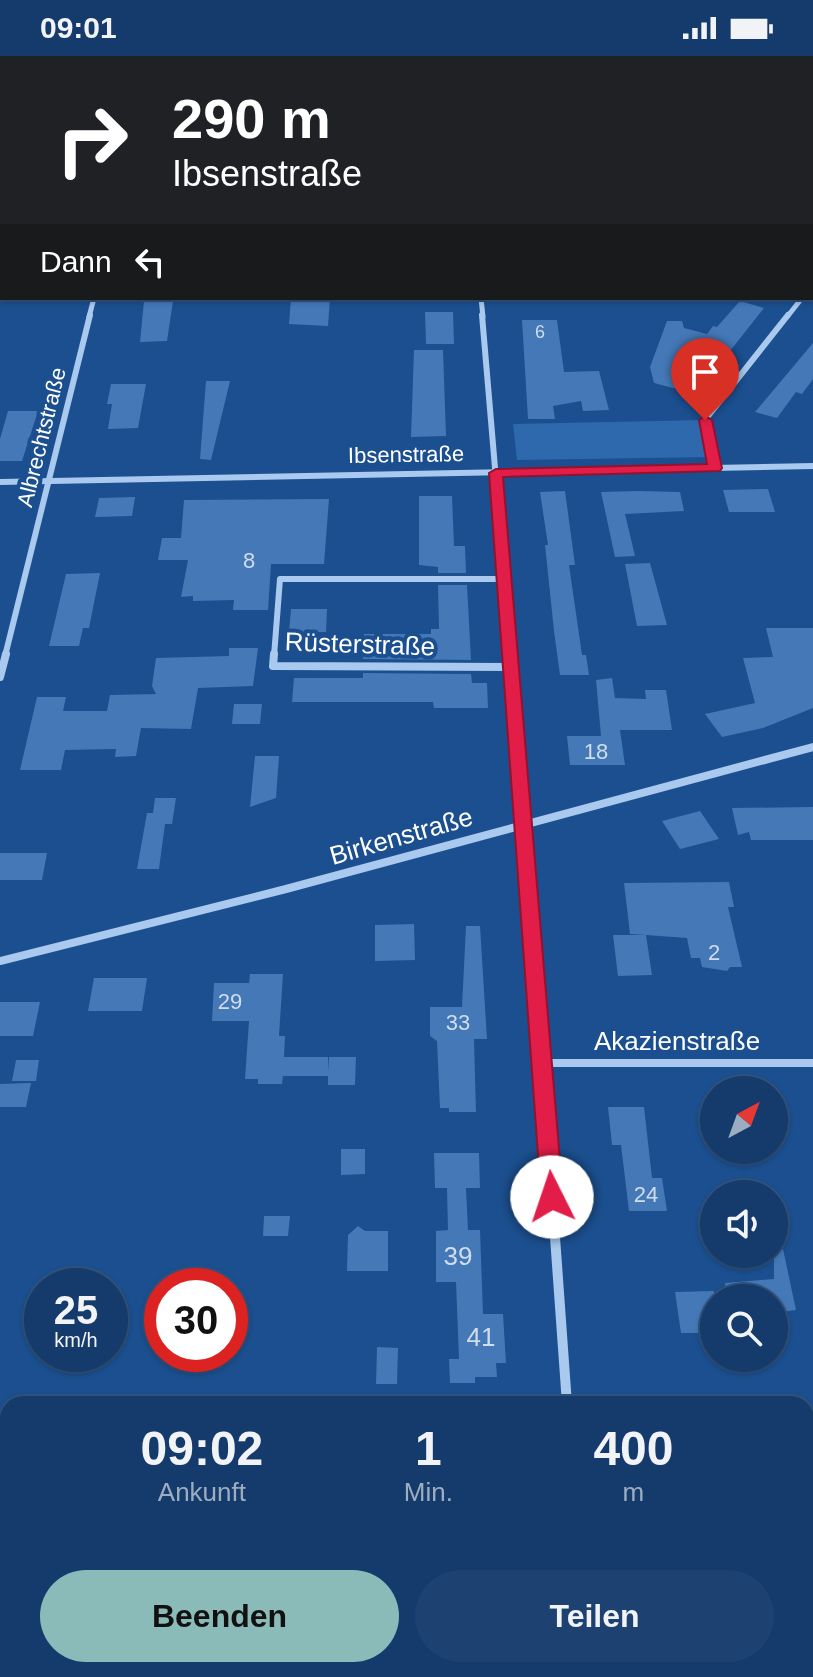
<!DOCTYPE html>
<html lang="de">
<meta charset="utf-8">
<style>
body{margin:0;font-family:Arial,sans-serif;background:#1d4271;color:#f1f3f6;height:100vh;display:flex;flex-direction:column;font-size:30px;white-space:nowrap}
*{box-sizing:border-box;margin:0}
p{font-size:26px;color:#9dadc1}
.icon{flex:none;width:44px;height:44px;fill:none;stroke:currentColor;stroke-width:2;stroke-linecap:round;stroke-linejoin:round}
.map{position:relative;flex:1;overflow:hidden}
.drawer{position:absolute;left:0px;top:1340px;width:814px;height:282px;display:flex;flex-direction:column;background:#143b6b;border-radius:24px 24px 0 0;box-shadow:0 2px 6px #0004,0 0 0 2px #33557e}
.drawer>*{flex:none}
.hud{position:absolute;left:0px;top:0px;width:814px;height:244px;box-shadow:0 2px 6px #0004,0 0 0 2px #33557e;background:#202124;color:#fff;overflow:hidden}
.needle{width:52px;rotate:41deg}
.controls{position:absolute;left:700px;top:1020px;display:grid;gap:16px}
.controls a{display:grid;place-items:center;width:88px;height:88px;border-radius:50%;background:#143b6b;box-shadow:0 2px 6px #0004,0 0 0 2px #33557e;font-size:40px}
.speed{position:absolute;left:24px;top:1212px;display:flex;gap:16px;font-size:40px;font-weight:700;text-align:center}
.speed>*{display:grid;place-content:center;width:104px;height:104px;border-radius:50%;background:#143b6b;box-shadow:0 2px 6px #0004,0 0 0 2px #33557e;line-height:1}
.speed small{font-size:20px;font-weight:400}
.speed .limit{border:12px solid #d22;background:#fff;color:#111}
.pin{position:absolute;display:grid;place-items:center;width:68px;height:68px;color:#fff;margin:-82px -34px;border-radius:50% 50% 50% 0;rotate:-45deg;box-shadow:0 0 8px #0007}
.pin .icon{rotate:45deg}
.me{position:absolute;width:88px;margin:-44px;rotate:356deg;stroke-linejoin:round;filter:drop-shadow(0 0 6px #0008)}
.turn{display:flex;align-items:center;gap:28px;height:168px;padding:0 40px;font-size:36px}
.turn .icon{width:104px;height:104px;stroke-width:2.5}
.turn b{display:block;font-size:56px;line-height:68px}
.then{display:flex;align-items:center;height:76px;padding:0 40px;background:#0003;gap:16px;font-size:30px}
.eta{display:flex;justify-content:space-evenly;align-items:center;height:136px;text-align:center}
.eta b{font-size:48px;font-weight:800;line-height:56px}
.button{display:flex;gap:16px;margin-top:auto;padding:16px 40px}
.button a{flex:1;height:92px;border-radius:48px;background:#8bbbb9;color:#111;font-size:32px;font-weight:800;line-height:92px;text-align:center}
.button a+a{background:#1d4271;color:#f1f3f6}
.status{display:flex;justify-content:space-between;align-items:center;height:56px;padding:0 40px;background:#143b6b;direction:ltr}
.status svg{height:22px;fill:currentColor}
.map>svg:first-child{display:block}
.green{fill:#2e69ad}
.building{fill:#4478b7}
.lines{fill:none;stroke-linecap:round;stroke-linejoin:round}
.minor-far3{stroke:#a9c9ee;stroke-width:5}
.minor-far2{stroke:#a9c9ee;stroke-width:6}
.minor-far1{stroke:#a9c9ee;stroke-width:8}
.minor{stroke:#a9c9ee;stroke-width:10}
.tertiary{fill:#a9c9ee;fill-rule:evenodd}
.route{fill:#e11d48;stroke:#92132f;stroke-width:2}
.labels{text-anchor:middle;stroke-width:8;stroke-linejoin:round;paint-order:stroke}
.far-number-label{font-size:18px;fill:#d0dded}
.far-street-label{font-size:22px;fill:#fff;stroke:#1b4f8f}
.number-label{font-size:22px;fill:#d0dded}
.street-label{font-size:26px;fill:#fff;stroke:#1b4f8f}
.near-number-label{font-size:26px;fill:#d0dded}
</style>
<div class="status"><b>09:01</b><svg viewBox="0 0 49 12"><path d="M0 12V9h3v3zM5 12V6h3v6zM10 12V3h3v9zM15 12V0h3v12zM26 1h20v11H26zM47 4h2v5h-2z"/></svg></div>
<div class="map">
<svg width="813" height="1621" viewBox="0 0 813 1621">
<rect width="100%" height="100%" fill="#1b4f8f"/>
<!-- green -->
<path class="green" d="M705,364L712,401L517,404L513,368Z"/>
<!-- building -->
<path class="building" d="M291,242H330L328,270L289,268Z
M144,245H173L167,285L140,286Z
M740,245L764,252L696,338L654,327L650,311L667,265H682L684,272L707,278L713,270L717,271Z
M425,256H453L454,288H426Z
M522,264H557L564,316L599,315L609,354L583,355L581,345L553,350L555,363H528Z
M813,287V323L802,338L796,336L777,362L755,356Z
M414,294H443L446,380L411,381Z
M206,325H230L211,404L200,403Z
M111,328H146L138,372L108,373L112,348H107Z
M8,355H38L22,405H0V383Z
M768,433L775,456H729L723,434Z
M565,435L575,509H569L582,599H586L589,619H560L554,575L545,489H548L540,436Z
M637,435L680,436L684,455L625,458L635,500L615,501L601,436Z
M419,440H452L454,490H465L466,517H438V511L419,509Z
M135,441L132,460L95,461L99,442Z
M329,443L324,508H271L268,554H233L234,544L193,545V540L181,541L188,504H158L162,482H181L184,444Z
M650,507L667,569L637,570L625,508Z
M100,517L89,572H83L79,590H49L66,518Z
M438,529H467L471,604L363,603L364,578H431V573H439Z
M291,553H327L326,576H289Z
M766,572H813V652L763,672L722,681L705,658L755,647L743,602L773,601Z
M229,592H258L253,630L198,632L191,673L141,672L136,700L115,701L116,693L65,694L61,714H20L37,641H66L63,655H107L110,639L156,638L152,630L156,602L229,600Z
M363,617L471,618L472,627H487L488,652H434L433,646H292L294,622H363Z
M612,622L615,642L646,643L645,634H666L672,674H620L625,709H570L567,680H601L596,624Z
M234,648H262L260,668H232Z
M255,700H279L276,742L250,751Z
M155,742H176L172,768H165L159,813H137L147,757H153Z
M813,751V784H751L749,776L738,779L732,752Z
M700,755L719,783L680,793L662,765Z
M0,797H47L42,824H0Z
M729,826L734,851H728L742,911H730L727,915L702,911L700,902H691L687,882L646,879L652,919L618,920L613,879H646L630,878L624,827Z
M414,868L415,904L375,905V869Z
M466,870H480L487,983H474L476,1056H449V1052H440L437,985L430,980V951H462Z
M250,918H283L279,980H285L284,1001H328V1016L329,1001H356L355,1029H328V1020H283L282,1028H258V1023H245L249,965H212L214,927H249Z
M94,922H147L142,955H88Z
M0,946H40L33,980H0Z
M16,1004H39L36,1025H12Z
M31,1027L26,1051H0V1028Z
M608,1051H644L652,1122H662L667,1155H629L621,1089H612Z
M341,1093H365V1118L341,1119Z
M434,1097H479L480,1132H466L468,1174H480L483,1258H503L506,1307H496L497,1321H475V1327H450L449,1303H459L456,1226H436V1175L448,1174L447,1132H435Z
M264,1160H290L288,1180H263Z
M358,1170L365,1175H388V1215H347L348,1179Z
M783,1193L796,1254L774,1257V1242H726L725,1227L774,1223V1194Z
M714,1235V1277H681L675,1236Z
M377,1291L398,1292L397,1328H376Z"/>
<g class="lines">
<!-- minor-far3 -->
<path class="minor-far3" d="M481,242L483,261
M89,261L94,242
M787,261L802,242"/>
<!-- minor-far2 -->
<path class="minor-far2" d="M482,259L511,600
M715,412L705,364L788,259
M5,600L90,259
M274,600L280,523H505"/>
<!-- minor-far1 -->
<path class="minor-far1" d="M274,598L273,610L513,611
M511,598L545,1044
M0,621L6,598
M0,905L286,833L813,691
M542,1007H813"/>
<!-- minor -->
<path class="minor" d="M545,1042L567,1348
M806,1587H813
M588,1614V1621"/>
<!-- tertiary -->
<path class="tertiary" d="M813,407V413L0,429V423Z"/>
</g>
<!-- route -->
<path class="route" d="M705,360L712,364L722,412L720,415L503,421L563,1141L560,1147L552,1150L544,1147L541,1141L489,417L496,413L707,408L699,364Z"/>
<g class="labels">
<!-- far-number labels -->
<g class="far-number-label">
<text x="540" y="282">6</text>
</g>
<!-- far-street labels -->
<g class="far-street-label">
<text transform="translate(41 381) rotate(-76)" y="8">Albrechtstraße</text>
<text transform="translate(406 398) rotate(-1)" y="8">Ibsenstraße</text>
</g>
<!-- number labels -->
<g class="number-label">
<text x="249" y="512">8</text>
<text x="596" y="703">18</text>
<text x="714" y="904">2</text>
<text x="230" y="953">29</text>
<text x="458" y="974">33</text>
<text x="646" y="1146">24</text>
</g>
<!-- street labels -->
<g class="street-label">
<text transform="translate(360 588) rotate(2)" y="9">Rüsterstraße</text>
<text transform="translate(401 780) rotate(-16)" y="9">Birkenstraße</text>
<text x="677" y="994">Akazienstraße</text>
</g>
<!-- near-number labels -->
<g class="near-number-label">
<text x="458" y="1209">39</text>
<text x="481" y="1290">41</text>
</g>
</g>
</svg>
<div class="controls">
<a><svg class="needle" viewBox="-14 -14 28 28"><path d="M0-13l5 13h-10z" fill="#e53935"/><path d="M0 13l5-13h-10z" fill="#9dadc1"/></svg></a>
<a><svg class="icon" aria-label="sound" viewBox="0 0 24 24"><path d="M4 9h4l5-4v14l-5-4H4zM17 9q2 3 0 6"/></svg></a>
<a><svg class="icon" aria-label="search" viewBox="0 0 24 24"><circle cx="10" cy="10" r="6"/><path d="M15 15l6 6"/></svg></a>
</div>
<div class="speed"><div>25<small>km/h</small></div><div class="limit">30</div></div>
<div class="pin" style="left:705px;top:364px;background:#d93025"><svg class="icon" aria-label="arrive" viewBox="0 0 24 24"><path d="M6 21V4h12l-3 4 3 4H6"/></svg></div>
<svg class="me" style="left:552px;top:1141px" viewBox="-20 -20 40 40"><circle r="19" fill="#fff"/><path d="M0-13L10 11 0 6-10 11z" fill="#e11d48"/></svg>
<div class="hud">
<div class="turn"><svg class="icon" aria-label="right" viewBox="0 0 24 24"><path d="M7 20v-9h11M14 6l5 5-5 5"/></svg><div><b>290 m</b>Ibsenstraße</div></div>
<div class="then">Dann<svg class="icon" aria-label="left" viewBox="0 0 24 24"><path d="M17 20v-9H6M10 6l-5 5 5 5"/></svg></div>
</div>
<section class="drawer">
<div class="eta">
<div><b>09:02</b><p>Ankunft</p></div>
<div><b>1</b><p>Min.</p></div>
<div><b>400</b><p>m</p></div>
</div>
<div class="button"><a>Beenden</a><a>Teilen</a></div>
</section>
</div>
